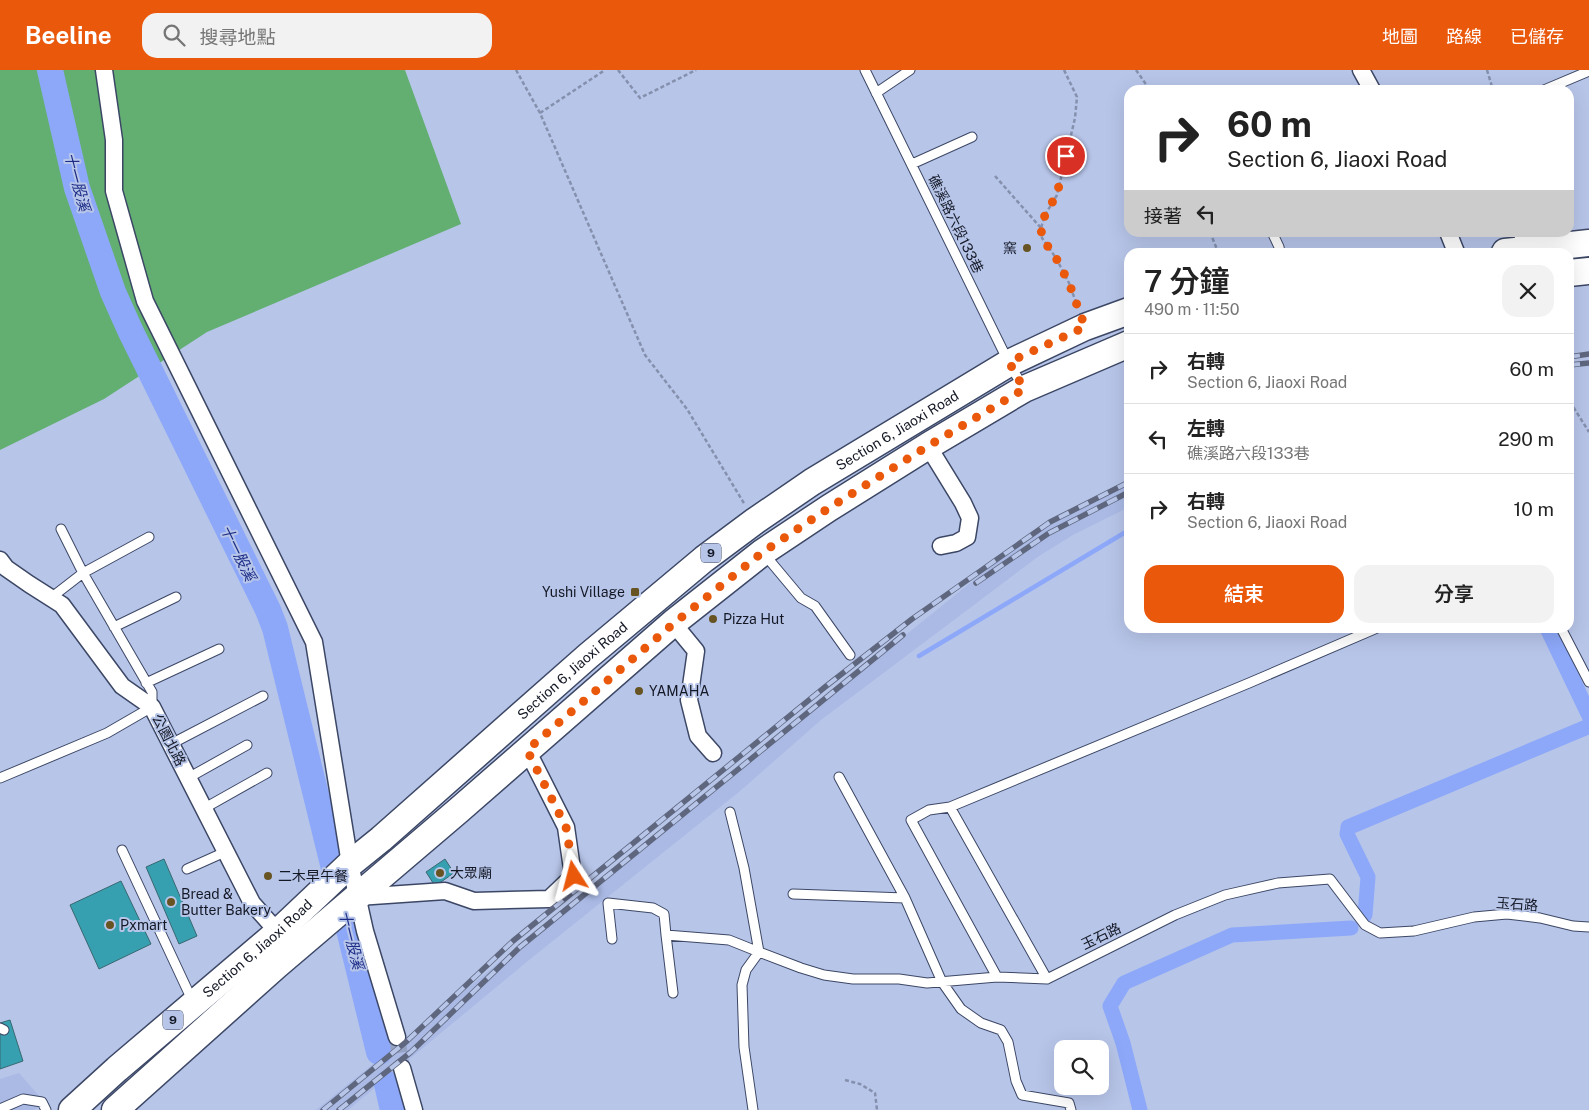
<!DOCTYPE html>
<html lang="zh-TW">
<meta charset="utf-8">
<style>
body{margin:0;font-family:"Public Sans","Noto Sans TC",sans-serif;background:#f2f2f2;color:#222;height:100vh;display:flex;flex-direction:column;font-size:19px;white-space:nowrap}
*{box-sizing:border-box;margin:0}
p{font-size:16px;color:#767676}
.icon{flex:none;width:28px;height:28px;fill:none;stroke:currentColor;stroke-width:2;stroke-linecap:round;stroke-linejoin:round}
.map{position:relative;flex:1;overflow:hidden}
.side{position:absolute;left:1124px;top:178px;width:450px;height:385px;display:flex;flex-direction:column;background:#fff;border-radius:15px;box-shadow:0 5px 20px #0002}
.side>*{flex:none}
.guide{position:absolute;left:1124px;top:15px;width:450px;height:152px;border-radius:15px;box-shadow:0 5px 20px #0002;background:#fff;color:#222;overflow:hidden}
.tools{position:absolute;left:1054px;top:970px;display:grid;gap:10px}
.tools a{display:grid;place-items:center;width:55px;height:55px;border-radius:10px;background:#fff;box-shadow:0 5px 20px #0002;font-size:25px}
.pin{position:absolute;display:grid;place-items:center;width:42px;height:42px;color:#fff;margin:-21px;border:2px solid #fff;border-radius:50%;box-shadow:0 1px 5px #0007}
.me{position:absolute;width:55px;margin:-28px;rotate:351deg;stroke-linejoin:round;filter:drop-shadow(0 0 4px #0008)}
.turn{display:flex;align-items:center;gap:18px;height:105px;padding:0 20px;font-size:22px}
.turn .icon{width:65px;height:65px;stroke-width:2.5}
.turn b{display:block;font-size:35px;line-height:42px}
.then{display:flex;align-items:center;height:48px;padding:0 20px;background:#0003;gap:10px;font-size:19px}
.round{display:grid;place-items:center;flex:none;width:52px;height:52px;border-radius:15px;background:#f2f2f2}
.headline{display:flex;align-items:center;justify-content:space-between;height:85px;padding:0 20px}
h1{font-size:30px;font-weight:600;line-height:38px}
.primary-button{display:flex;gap:10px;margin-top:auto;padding:10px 20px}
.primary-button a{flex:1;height:58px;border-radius:15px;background:#ea580c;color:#fff;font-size:20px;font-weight:600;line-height:58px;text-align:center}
.primary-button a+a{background:#f2f2f2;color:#222}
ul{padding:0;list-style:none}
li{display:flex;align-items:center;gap:15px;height:70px;padding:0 20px;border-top:1px solid #e0e0e0}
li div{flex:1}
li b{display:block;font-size:19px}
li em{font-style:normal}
header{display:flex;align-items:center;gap:30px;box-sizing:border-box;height:70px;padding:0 25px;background:#ea580c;color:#fff}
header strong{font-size:24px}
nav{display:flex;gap:28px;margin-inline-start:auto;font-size:18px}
.search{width:350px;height:45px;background:#f2f2f2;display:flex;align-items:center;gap:12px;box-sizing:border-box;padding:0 18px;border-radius:15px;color:#767676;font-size:19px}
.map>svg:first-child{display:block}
.built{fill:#aabae5}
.green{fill:#62af71}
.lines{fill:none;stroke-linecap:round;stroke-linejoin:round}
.stream{stroke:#8da8f9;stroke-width:4.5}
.canal{stroke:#8da8f9;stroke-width:15}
.river{stroke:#8da8f9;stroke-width:26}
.building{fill:#37a0b0;stroke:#386870}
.minor-tunnel{stroke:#96a2c2;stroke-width:16;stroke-dasharray:16 8;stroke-linecap:butt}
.service-casing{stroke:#3c4765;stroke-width:11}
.minor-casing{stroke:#3c4765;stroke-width:19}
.primary-casing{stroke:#3c4765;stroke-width:29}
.path{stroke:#8590ad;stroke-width:2.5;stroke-dasharray:4 2.5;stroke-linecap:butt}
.service{stroke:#fff;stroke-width:9}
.minor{stroke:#fff;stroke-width:16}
.primary{stroke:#fff;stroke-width:26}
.rail-casing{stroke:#5f677f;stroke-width:5.5}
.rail{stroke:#b7c5e9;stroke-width:4;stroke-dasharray:11;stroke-linecap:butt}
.route{stroke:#ea580c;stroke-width:9;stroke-dasharray:0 16.2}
.poi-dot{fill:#675422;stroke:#b7c5e9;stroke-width:2}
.labels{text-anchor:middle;stroke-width:4;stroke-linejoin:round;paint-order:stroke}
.shield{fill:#b7c5e9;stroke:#454c60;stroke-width:1}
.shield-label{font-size:12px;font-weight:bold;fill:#141825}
.street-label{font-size:14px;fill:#141825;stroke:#b7c5e9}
.poi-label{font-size:14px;fill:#141825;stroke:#b7c5e9;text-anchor:start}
.water-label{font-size:15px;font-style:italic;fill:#1d2d87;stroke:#b7c5e9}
</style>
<header>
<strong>Beeline</strong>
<div class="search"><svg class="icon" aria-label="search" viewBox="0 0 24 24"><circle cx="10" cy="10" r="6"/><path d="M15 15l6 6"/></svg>搜尋地點</div>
<nav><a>地圖</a><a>路線</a><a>已儲存</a></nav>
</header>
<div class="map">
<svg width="1589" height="1040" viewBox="0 0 1589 1040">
<rect width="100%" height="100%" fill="#b7c5e9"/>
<!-- built -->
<path class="built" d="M1129,409V437L1073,465L1039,486L821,650L740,721L529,890L348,1040H316L1046,452Z
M19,1003L47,1035L33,1040H0V1009Z"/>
<!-- green -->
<path class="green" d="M0,0H405L461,154L207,262L104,329L0,380Z"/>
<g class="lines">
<!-- stream -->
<path class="stream" d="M1541,558L1589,658
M919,586L1129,460
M1347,764L1589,662"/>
<!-- canal -->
<path class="canal" d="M1549,558L1589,644
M1365,845L1368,807L1347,764L1348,757L1589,656
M1140,1040L1123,973L1110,936L1124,913L1232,865L1351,858"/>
<!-- river -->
<path class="river" d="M50,0L77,118L113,222L130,260L268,540L275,558L379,982
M387,1014L393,1040"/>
</g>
<!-- building -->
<path class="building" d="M164,789L197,866L179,874L146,797Z
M445,789L454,803L435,816L426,802Z
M121,811L151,874L99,899L70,835Z
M10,950L23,991L0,999V953Z"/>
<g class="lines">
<!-- minor-tunnel -->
<path class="minor-tunnel" d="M397,967L402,998"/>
<!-- service casing -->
<g class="service-casing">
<path id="service" d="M865,0L1009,293L1023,317
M1544,20L1589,1
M876,23L910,0
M912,94L972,67
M1272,162L1279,177L1280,182
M1518,162L1523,179
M765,485L801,528L815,536L850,585
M52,527L83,503L149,467
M114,557L176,527
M1561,558L1589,612
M146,613L219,579
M171,674L263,626
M839,707L905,828L942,912L961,939L981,953L1001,960L1008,972L1016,1011L1022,1025L1069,1033L1071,1040
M0,708L107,663L152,637V622L83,503L61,459
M188,708L247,675
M950,737L929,740L911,750L997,907
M203,739L267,703
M730,742L744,798L759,882
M122,780L193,932
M187,799L225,782
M793,824L905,828
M666,865L673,923
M612,869L608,833L653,838L664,844L666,865L729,870L759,882
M1047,909L950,737L1249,613L1377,558
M0,958L4,960
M0,1039L23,1029L42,1032L46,1040
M753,1040L744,977L742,915L746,900L759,882L801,898L824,905L853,909H899L927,913L997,907L1047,909L1175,845L1225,825L1278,813L1330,809L1365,855L1380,863L1414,861L1474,847L1507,844L1540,848L1573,856L1589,857"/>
</g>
<!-- minor casing -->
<g class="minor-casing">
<path id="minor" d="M104,0L114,70V121L145,231L314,572L350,794L365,861L397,967
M1361,0L1372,20
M1448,162L1456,182
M928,376L963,433L970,448L967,467L956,473L941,476
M0,490L6,498L29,514L62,535L122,616L152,637L252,833L284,869
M673,553L696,581L689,630L698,666L713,683
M358,827L445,821L474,831L549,829L573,806L566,757L527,680
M402,998L414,1040"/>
</g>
<!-- primary casing -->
<g class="primary-casing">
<g id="primary">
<path d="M1505,182L1589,173"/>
<path d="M1569,203L1589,201"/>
<path id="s1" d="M72,1040L117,999L277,863L350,794L381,769L588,586L704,489L755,451L812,412L1009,293L1085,257L1129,241"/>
<path d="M115,1040L277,895L459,740L673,553L763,482L829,438L928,376L1024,319L1129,274"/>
</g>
</g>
<!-- path -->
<path class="path" d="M516,0L540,43L645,285L687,339L745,435
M618,0L640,28L696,0
M1064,0L1077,27L1075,48L1057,125L1045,145L1041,158L1042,168L1056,188L1069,213L1078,238
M1136,0L1150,20
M1487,0L1493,20
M540,43L605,0
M995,106L1041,158
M1210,162L1218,182
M1569,333L1572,335L1589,362
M845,1010L860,1014L875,1023L877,1040"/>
<!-- service -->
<use href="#service" class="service"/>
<!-- minor -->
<use href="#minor" class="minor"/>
<!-- primary -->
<use href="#primary" class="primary"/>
<!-- rail casing -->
<g class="rail-casing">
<path id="rail" d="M1569,287L1589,284
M1569,295L1589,293
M976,513L1049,463L1129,422
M323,1040L407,971L513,871L825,617L912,549L1050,452L1129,412
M339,1040L411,982L520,877L903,565"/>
</g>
<!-- rail -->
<use href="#rail" class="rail"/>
</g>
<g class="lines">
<!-- route -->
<path class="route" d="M574,806L566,757L527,680L673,554L763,482L829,438L928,376L1024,319L1009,292L1085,257L1069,213L1056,188L1042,168L1041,158L1045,145L1057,124L1066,86"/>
</g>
<!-- markers -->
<g class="poi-dot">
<circle cx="1027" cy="178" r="5"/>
<rect x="630" y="517" width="10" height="10" rx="2.5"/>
<circle cx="713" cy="549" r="5"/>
<circle cx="639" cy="621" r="5"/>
<circle cx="440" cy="803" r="5"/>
<circle cx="268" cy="806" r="5"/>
<circle cx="171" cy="832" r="5"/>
<circle cx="110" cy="855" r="5"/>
</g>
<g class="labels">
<!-- shield labels -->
<g class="shield">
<rect x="701" y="473.5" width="20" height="19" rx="4"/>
<rect x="163" y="940.5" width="20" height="19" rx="4"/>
</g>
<g class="shield-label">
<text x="711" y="487">9</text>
<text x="173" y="954">9</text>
</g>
<!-- street labels -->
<g class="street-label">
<text transform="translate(956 154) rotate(64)" y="5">礁溪路六段133巷</text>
<text dy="5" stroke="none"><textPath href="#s1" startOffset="1071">Section 6, Jiaoxi Road</textPath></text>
<text dy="5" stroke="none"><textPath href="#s1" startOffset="666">Section 6, Jiaoxi Road</textPath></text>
<text transform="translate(169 670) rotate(63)" y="5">公園北路</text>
<text transform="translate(1517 834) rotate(4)" y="5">玉石路</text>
<text transform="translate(1101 866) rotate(-26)" y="5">玉石路</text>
<text dy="5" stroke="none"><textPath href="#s1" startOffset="246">Section 6, Jiaoxi Road</textPath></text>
</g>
<!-- poi labels -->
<g class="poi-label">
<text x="1017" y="183" text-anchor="end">窯</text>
<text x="625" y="527" text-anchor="end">Yushi Village</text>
<text x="723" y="554">Pizza Hut</text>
<text x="649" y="626">YAMAHA</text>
<text x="450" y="808">大眾廟</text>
<text x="278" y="811">二木早午餐</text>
<text x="181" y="829">Bread &amp;<tspan x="181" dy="16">Butter Bakery</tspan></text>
<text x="120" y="860">Pxmart</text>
</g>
<!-- water labels -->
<g class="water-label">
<text transform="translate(77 112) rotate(75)" y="5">十一股溪</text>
<text transform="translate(238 483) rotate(64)" y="5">十一股溪</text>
<text transform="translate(351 870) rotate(76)" y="5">十一股溪</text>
</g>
</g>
</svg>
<div class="tools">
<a><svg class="icon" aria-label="search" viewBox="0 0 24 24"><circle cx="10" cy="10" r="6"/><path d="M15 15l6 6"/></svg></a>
</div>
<div class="pin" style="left:1066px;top:86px;background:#d93025"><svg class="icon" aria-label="arrive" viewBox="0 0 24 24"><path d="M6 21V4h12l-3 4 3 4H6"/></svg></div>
<svg class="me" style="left:574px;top:806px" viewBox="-20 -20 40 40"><path d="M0-17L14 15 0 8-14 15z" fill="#ea580c" stroke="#fff" stroke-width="4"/></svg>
<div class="guide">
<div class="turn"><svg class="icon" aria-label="right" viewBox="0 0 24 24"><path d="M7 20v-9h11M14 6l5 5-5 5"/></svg><div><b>60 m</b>Section 6, Jiaoxi Road</div></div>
<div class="then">接著<svg class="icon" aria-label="left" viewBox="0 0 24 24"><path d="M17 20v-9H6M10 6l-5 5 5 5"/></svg></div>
</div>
<section class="side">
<div class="headline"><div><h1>7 分鐘</h1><p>490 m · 11:50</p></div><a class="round"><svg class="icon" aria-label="close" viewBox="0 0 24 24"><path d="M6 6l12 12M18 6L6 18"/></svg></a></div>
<ul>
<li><svg class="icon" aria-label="right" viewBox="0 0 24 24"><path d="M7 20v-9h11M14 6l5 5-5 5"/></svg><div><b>右轉</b><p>Section 6, Jiaoxi Road</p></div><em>60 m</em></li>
<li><svg class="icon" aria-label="left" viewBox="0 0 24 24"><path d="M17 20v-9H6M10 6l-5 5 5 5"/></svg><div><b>左轉</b><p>礁溪路六段133巷</p></div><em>290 m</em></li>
<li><svg class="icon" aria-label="right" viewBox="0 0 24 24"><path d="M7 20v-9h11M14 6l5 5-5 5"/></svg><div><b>右轉</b><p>Section 6, Jiaoxi Road</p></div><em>10 m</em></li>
</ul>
<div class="primary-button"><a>結束</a><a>分享</a></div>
</section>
</div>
